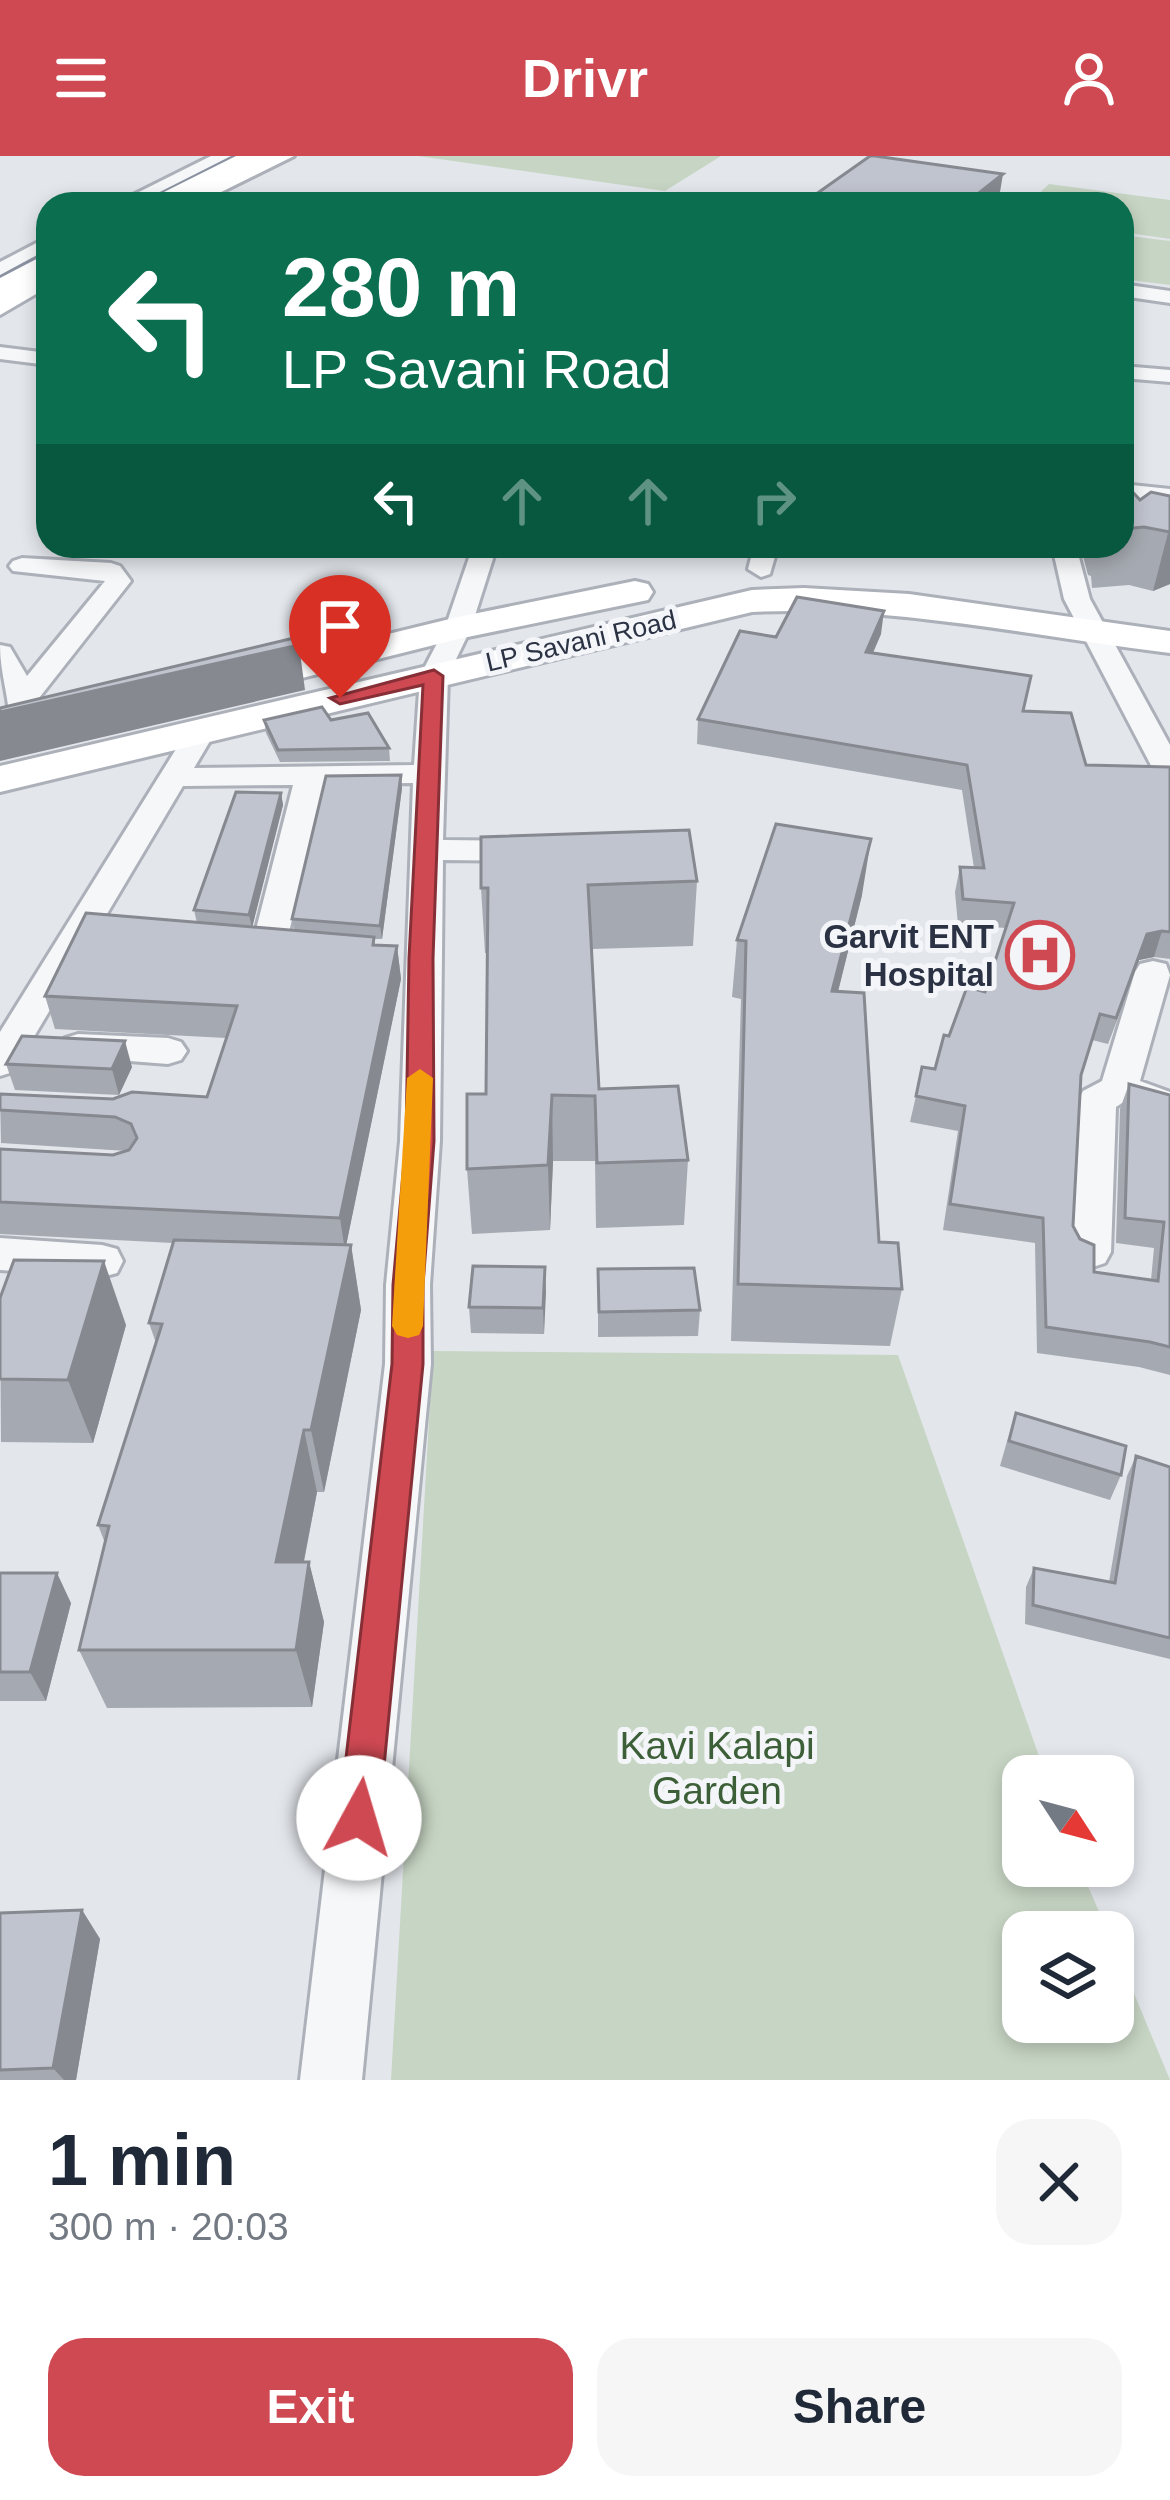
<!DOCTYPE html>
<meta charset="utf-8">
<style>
body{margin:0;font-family:Helvetica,sans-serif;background:#f6f6f7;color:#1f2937;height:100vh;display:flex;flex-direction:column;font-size:45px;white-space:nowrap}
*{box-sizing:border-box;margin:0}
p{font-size:39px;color:#747a83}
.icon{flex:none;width:66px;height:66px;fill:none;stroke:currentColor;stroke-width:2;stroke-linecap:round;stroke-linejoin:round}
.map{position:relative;height:1924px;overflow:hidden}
.drawer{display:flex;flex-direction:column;background:#fff;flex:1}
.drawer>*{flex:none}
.top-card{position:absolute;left:36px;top:36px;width:1098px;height:366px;border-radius:36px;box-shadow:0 6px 18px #0003;background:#0b6e4f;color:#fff;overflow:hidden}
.needle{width:78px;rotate:126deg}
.buttons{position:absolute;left:1002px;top:1599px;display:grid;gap:24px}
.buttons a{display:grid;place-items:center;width:132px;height:132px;border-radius:24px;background:#fff;box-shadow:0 6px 18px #0003;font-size:60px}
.pin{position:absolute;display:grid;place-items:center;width:102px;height:102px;color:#fff;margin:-123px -51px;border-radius:50% 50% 50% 0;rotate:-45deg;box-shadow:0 0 12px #0007}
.pin .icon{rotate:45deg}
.me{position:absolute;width:132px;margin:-66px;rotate:6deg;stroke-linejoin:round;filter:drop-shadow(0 0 9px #0008)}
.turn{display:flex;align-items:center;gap:42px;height:252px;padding:0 48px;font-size:54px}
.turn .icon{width:156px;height:156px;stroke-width:2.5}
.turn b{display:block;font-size:84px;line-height:102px}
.lanes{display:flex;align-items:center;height:114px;padding:0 48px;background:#0003;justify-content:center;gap:60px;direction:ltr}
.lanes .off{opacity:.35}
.round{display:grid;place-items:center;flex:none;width:126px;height:126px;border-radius:36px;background:#f6f6f7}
.headline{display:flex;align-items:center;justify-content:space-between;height:204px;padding:0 48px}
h1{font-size:72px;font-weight:700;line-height:90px}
.cta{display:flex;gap:24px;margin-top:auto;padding:24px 48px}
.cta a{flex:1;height:138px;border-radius:36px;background:#cf4953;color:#fff;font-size:48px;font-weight:700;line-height:138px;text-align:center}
.cta a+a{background:#f6f6f7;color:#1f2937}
header{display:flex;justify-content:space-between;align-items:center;height:156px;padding:0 48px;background:#cf4953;color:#fff;font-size:54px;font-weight:700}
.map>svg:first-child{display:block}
.green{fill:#c7d5c4}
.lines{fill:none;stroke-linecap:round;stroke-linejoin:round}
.street-casing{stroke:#acb0b9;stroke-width:6}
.secondary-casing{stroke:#acb0b9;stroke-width:6}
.highway-casing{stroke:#8a92a2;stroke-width:6}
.street{fill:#f6f7f9;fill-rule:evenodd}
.secondary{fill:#fff;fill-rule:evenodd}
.highway{fill:#fff;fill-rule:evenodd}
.wall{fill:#a5a9b1}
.shaded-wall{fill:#868990}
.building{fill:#c0c4ce;stroke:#868990;stroke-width:3}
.route{fill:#cf4953;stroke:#872f36;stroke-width:3}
.slow{fill:#f59e0b}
.labels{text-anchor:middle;stroke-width:10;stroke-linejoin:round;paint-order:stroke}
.far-street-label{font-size:27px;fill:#2b3244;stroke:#f3f5f8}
.poi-label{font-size:33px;font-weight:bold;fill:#2b3244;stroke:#f3f5f8;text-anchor:end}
.near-park-label{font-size:39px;fill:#3c5f38;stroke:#f3f5f8}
</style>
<header><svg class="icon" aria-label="menu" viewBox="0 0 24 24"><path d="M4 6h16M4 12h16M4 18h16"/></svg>Drivr<svg class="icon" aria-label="person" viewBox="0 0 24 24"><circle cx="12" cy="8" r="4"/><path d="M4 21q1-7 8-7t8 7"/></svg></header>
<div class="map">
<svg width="1170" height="1924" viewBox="0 0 1170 1924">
<rect width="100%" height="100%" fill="#e3e6eb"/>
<!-- green -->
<path class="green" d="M418,0H721L665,35Z
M1049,28L1170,44V83L1122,76V48H1028Z
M1122,79L1170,85V129L1122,123Z
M433,1195L898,1199L1046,1620H1023V1710H1079L1108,1776H1023V1866H1113V1787L1170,1924H391Z"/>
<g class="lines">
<!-- street casing -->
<g class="street-casing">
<path id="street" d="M211,0H231L136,48H115Z
M48,81V93L0,119V106Z
M1122,128L1170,135V147L1122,140Z
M0,191L48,197V209L0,203Z
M1122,210L1170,214V226L1122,222Z
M1122,328L1170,333V347L1122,342Z
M473,390H497L471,472L448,520L443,684L535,685L551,695L535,705L443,704L440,985L430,1129L431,1208L362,1924H300L385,1208L386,1129L400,985L413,627L324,628L286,789L281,797H257L252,789L293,629L183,630L13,916L0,920V876L191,569L201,566L216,575L194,612L414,609L420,520L445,472Z
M754,390H778L770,418L761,421L748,413Z
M1052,390H1076L1090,443L1170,589V626L1155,617L1064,443Z
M22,402L111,407L120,410L131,425L39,542L40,578L25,587L10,578C11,545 0,521 0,489L10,491L27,520L105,425L13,415L9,410L13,405Z
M1153,805L1166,808L1170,819L1140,925L1170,936V964L1122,947L1116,951L1111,1096L1105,1107L1090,1112L1075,1107L1069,1096L1078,945L1083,935L1102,925L1135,816L1140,808Z
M78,878L168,882L181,886L187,895L181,904L168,908L65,900L59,891L65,882Z
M0,1082L102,1089L117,1093L123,1105L117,1117L102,1121L0,1114Z"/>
</g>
<!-- secondary casing -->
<g class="secondary-casing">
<path id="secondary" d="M266,0H294L197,48H168Z
M48,112V131L0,159V139Z
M635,425L648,428L653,436L648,444L458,483L230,540L216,536L210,528L216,520L458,461Z
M804,432L909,438L1170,475V497C1030,480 894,449 752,456L0,636V610L752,434Z"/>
</g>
<!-- highway casing -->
<g class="highway-casing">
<path id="highway" d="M236,0H270L176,48H140Z
M48,97V119L0,144V122Z"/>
</g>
<!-- street -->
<use href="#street" class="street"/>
<!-- secondary -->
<use href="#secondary" class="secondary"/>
<!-- highway -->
<use href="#highway" class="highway"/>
</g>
<!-- wall -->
<path class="wall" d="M1122,333L1140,344L1170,340V428L1153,435L1129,429L1092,432L1091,420L1088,419L1082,396L1083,390H1122Z
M881,478L873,497L1023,555L1086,609L1170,611V803L1154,801L1139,804L1108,888L1092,884L1081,919L1073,1070L1094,1116L1151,1124L1154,1092L1116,1087L1120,953L1129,928L1170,939V1219L1139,1211L1037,1197L1035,1087L943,1074L958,975L910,966L916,940L935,913L949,880L985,836L1006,772L958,769L955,736L960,711L974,712L962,634L697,588L698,563L776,481Z
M264,564L389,592L390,605L280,606L266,577Z
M402,632L382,783H374L375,789L397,790L401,823L346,1089H351L361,1154L324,1336H317L304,1406H309L324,1466L312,1551L107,1552L79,1494L105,1387L98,1369L156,1187L149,1167L173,1087L0,1078V993L113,999L127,995L1,987L0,938L113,943L207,941L226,882L55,873L45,840L197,767L194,754L281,637L283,649L252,771L294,775L292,763Z
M697,725L693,790L592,793L599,933L688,1004L684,1069L596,1072L595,1005H553L550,1074L472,1078L467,1013L486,938L487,797H485L481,732Z
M862,739L838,835L879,1086L902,1133L890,1190L731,1185L741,843L732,841L737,784Z
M6,908L132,911L119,939L15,934Z
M545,1111L544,1178L471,1177L469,1151Z
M598,1113L700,1154L698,1180L598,1181Z
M0,1142L126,1169L93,1287L1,1286Z
M1015,1257L1121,1319L1110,1344L1000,1310Z
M1136,1300L1170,1311V1503L1025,1468L1026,1431L1034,1412L1109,1426L1127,1320Z
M0,1417L71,1447L46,1545H0Z
M82,1754L100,1783L76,1924H0V1757Z"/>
<!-- shaded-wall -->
<path class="shaded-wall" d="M1003,18L998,48H969L970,44Z
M1170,376V428L1153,435L1168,377Z
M884,455L881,478L863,519L866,496Z
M299,489L305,534L0,605V556Z
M401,619L402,632L382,783L380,770Z
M281,637L283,649L252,772L249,759Z
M871,683L862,739L824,892L832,835Z
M1162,775L1154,801L1139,804L1108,888L1147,778Z
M397,790L401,823L345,1095L340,1062Z
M125,885L132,911L119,939L112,913Z
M552,939L553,1005L550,1074L548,1009Z
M351,1089L361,1154L324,1336L311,1274Z
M104,1105L126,1169L93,1287L68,1224Z
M545,1111L546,1137L544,1178L543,1152Z
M304,1274L317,1336L292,1466L276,1406Z
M309,1406L324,1466L312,1551L296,1494Z
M57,1417L71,1447L46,1545L30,1516Z
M82,1754L100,1783L76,1924H64L53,1912Z"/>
<!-- building -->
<path class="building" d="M870,0H875L1003,18L970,44L978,45L975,48H802Z
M1128,331L1140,344L1151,336L1170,340V376L1144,371L1122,373V333Z
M797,441L884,455L866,496L1031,520L1023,555L1071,557L1086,609L1170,611V776L1162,775L1147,778L1116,862L1100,858L1081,919L1073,1070L1080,1083L1094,1089V1116L1158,1125L1164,1066L1125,1062L1129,928L1170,939V1191L1150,1186L1046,1171L1043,1062L950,1048L965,950L916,940L922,911L935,913L944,879L949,880L967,831L985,836L1014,747L963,743L960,711L984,712L967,609L698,563L740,475L776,481Z
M294,482L299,489L0,556V552Z
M322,551L331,564L368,557L389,592L278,594L264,564Z
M401,619L380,770L292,763L326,620Z
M236,636L281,637L249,759L194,754Z
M776,668L871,683L832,835L864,837L879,1086L898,1087L902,1133L738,1128L746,785L737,784Z
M689,674L697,725L588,729L599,933L678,930L688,1004L597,1007L595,940L552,939L548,1009L467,1013V938H486L488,732H481V681Z
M86,757L374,781L373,789L397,790L340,1062L0,1046V993L113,999L129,994L137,982L131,968L115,961L0,954V938L113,943L132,936L207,941L237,850L45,840Z
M22,880L125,885L112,913L6,908Z
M174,1084L351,1089L311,1274H304L276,1406H309L296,1494H79L109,1370L98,1369L162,1168L149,1167Z
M14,1104L104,1105L68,1224L0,1223V1142Z
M473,1110L545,1111L543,1152L469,1151Z
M694,1112L700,1154L599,1156L598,1113Z
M1016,1257L1126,1290L1121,1319L1009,1285Z
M1136,1300L1170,1311V1482L1033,1449L1034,1412L1115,1427Z
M0,1417H57L30,1516H0Z
M82,1754L53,1912L0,1914V1757Z"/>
<!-- route -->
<path class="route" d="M434,514L443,520L433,802L434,985L423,1129V1208L379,1662L373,1676L359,1682L345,1676L339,1662L392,1208L393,1129L406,985L409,802L423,529L340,548L330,542Z"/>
<!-- slow -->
<path class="slow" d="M420,913L433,922L423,1170L419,1179L408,1182L397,1179L392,1170L407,922Z"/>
<!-- icons -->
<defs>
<g id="hospital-ring" transform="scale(3.45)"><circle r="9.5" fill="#f3f5f8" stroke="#cf4953" stroke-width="1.5"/><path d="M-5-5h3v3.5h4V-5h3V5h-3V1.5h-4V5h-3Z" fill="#cf4953"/></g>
</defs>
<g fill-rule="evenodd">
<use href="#hospital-ring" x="1040" y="799"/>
</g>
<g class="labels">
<!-- far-street labels -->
<g class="far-street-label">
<text transform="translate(581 485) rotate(-13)" y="9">LP Savani Road</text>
</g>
<!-- poi labels -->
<g class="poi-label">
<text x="994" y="792">Garvit ENT<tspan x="994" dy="38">Hospital</tspan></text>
</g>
<!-- near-park labels -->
<g class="near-park-label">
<text x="717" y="1603">Kavi Kalapi<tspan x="717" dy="45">Garden</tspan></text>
</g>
</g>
</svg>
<div class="buttons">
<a><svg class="needle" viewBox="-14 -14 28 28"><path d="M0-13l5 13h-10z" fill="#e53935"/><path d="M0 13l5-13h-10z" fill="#747a83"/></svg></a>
<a><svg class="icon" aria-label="layers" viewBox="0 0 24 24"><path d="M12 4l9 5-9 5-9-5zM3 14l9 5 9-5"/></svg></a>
</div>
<div class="pin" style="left:340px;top:542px;background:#d93025"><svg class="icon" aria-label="arrive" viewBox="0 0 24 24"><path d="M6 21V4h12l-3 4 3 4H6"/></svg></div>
<svg class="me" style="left:359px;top:1662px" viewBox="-20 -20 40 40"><circle r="19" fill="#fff"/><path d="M0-13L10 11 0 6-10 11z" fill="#cf4953"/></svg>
<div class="top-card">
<div class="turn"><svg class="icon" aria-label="left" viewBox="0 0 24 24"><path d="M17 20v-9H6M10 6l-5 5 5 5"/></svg><div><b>280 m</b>LP Savani Road</div></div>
<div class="lanes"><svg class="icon" aria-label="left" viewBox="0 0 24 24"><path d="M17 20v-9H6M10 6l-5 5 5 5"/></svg><svg class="icon off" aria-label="ahead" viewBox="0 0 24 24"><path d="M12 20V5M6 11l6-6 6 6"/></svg><svg class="icon off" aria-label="ahead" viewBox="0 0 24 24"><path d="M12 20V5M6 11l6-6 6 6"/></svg><svg class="icon off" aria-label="right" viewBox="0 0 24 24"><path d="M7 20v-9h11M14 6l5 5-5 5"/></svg></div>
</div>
</div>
<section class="drawer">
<div class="headline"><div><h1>1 min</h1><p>300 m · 20:03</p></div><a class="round"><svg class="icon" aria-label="close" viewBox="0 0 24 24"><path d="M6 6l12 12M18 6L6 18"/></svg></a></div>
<div class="cta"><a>Exit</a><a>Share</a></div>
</section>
